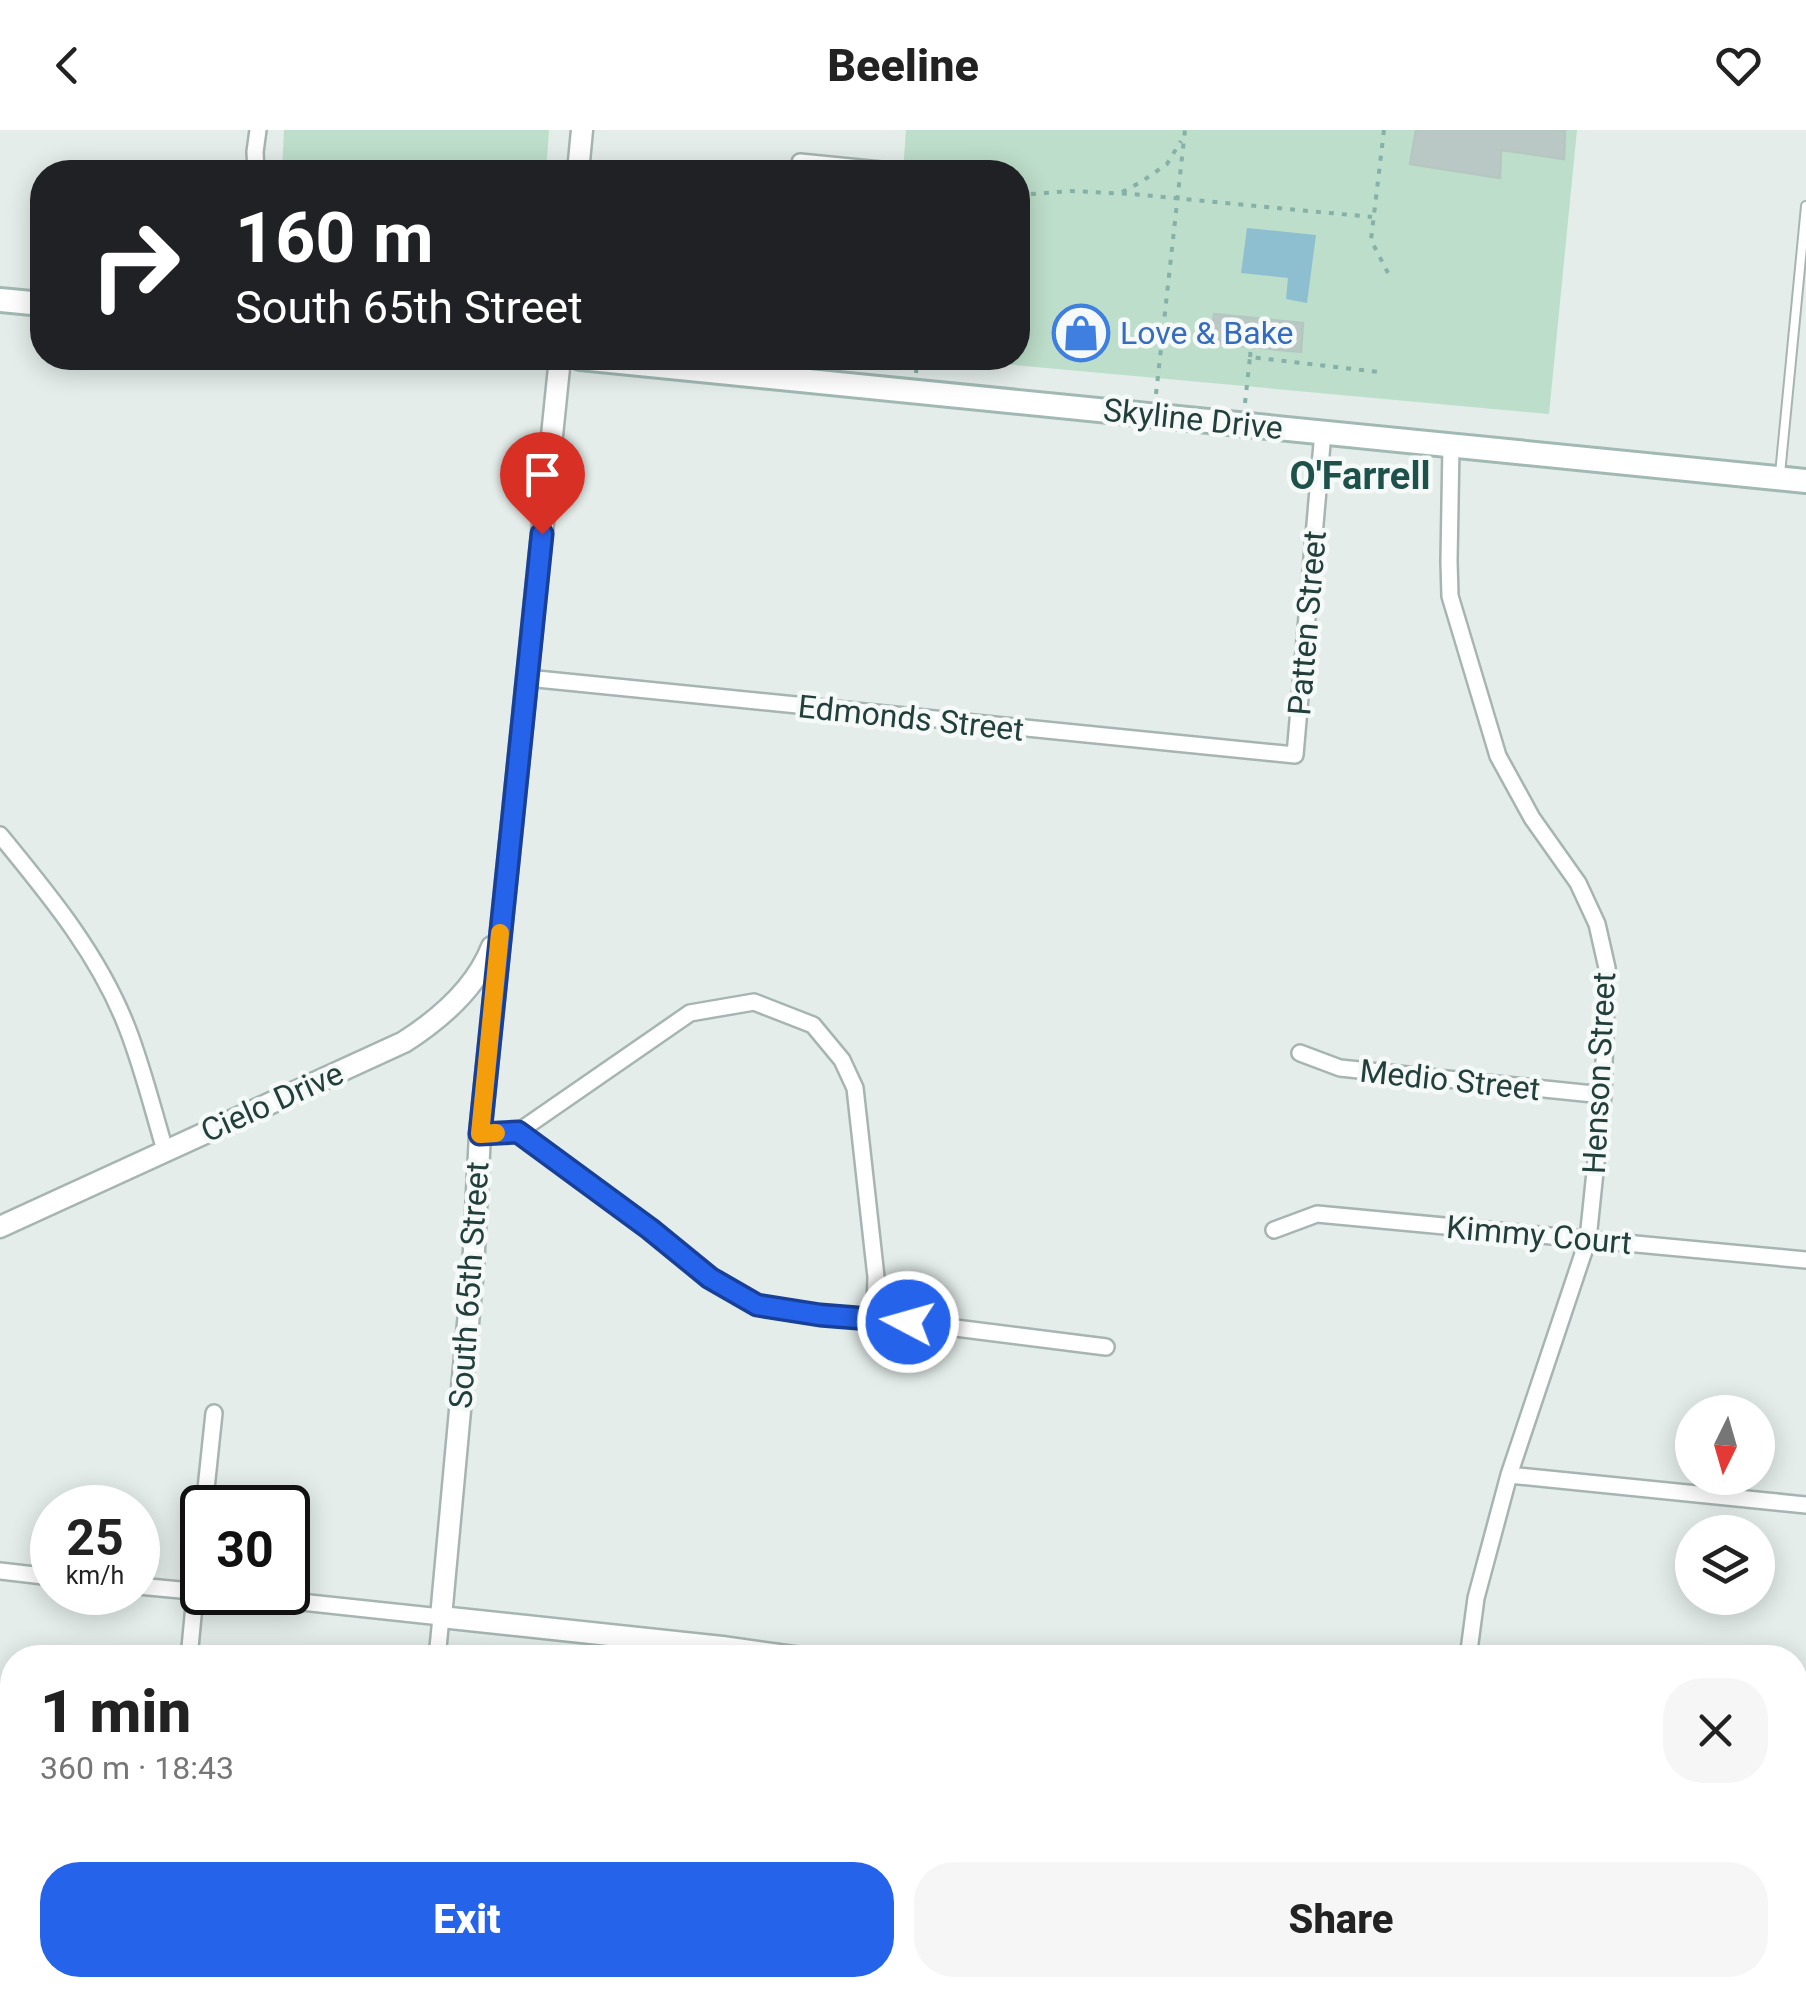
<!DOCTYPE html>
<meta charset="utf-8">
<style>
body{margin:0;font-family:Roboto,sans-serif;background:#f6f6f6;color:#222;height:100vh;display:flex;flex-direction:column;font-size:38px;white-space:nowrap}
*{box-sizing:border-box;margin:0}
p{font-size:32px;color:#767676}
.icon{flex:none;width:55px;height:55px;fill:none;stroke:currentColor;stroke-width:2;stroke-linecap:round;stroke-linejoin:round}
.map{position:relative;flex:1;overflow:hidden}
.details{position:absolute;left:0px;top:1515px;width:1808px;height:352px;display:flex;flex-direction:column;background:#fff;border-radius:40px 40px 0 0;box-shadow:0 5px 25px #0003}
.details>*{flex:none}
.banner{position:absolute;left:30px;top:30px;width:1000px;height:210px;border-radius:40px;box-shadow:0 5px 25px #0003;background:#202124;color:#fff;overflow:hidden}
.needle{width:65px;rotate:185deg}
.tools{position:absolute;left:1675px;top:1265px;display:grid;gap:20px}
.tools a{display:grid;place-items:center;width:100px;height:100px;border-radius:50%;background:#fff;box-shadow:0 5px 25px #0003;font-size:50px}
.speed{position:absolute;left:30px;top:1355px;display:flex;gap:20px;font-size:50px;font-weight:700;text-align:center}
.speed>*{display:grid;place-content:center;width:130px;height:130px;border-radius:50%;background:#fff;box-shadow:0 5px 25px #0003;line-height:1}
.speed small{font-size:25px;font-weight:400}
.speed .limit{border:5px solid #111;border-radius:15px;background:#fff;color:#111}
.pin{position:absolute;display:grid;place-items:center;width:85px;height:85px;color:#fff;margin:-102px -42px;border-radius:50% 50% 50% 0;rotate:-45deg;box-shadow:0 0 10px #0007}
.pin .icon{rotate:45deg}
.me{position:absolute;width:110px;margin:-55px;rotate:276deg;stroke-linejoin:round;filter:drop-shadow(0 0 8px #0008)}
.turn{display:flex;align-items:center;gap:35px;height:210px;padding:0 40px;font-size:45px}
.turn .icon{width:130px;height:130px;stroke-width:2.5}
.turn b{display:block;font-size:70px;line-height:85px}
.round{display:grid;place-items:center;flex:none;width:105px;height:105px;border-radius:40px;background:#f6f6f6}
.headline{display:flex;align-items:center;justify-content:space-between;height:170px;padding:0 40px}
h1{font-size:60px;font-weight:800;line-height:75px}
.primary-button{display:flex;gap:20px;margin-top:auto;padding:20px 40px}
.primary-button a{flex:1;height:115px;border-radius:40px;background:#2563eb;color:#fff;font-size:40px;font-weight:800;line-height:115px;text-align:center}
.primary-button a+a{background:#f6f6f6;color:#222}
header{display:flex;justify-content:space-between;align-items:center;height:130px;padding:0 40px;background:#fff;font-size:45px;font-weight:800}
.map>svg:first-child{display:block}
.green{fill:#bddeca}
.water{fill:#8dbfd1}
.building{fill:#b9c8c4;stroke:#b6c7c2;stroke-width:2.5}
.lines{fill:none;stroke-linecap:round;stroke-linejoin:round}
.service-casing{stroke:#a6b5b2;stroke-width:12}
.minor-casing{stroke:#a6b5b2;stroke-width:20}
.tertiary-casing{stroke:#a6b5b2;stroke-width:25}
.secondary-casing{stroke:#a2b9b3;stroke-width:28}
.path{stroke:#85b1a8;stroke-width:4;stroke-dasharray:5 8;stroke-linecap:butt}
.service{stroke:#fff;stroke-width:8}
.minor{stroke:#fff;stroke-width:15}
.tertiary{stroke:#fff;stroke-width:20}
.secondary{stroke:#fff;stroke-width:22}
.route-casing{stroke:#184099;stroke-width:25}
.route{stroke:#2563eb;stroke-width:18}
.slow{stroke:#f59e0b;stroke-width:18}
.labels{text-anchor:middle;stroke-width:9;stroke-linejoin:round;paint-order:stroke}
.shop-label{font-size:32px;fill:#366cbe;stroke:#f5faf8;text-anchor:start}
.street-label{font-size:32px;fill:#233f3b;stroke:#f5faf8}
.quarter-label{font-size:38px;font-weight:bold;fill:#1f514b;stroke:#f5faf8}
</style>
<header><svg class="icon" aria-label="back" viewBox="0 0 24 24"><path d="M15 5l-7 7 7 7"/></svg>Beeline<svg class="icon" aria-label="heart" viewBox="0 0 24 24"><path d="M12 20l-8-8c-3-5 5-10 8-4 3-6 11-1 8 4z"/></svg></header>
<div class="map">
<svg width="1806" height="1866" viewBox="0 0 1806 1866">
<rect width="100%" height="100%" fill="#e4edea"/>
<!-- green -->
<path class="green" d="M284,0H549L546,42H282Z
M906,0H1577L1549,284L938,228H1018V42H903Z"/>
<!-- water -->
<path class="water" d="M1247,98L1316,105L1307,173L1286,169L1288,148L1241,143Z"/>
<!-- building -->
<path class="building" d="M1416,0H1565L1564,29L1501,20L1500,48L1410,34Z
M1214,184L1303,193L1301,222L1211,213Z"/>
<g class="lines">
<!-- service casing -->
<g class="service-casing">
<path id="service" d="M1780,344L1806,76"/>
</g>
<!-- minor casing -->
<g class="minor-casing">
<path id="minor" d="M256,42L255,22L258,0
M799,42L800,32L891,41
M777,249L779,228
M1451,315L1449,431L1450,466L1498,626L1532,688L1578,753L1597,794L1607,838L1603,965L1588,1109L1509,1345L1476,1468L1468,1528
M527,548L1295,625L1323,302
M0,705C50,766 100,826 128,900C143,939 153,980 165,1020
M1300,923L1340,938L1603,965
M518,1002L690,883L754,872L813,895L842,930L855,958L876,1147L875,1174L868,1187
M480,1004L518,1002L650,1099L710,1148L757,1175L821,1185L868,1187L1106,1217
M1274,1100L1317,1084L1806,1130
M1509,1345L1806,1375
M204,1378L214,1283
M0,1441L52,1447
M138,1456L202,1462
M207,1462L441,1487L437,1528
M189,1528L202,1392
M1790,1855L1804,1866
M157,1866L158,1855
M404,1866L405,1855
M903,1866L910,1855
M1435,1866L1436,1855"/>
</g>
<!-- tertiary casing -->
<g class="tertiary-casing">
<path id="tertiary" d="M578,42L582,0
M560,228L480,1004L473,1139L441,1487L722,1517L801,1528
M0,1097L404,912C440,889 476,858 492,817
M1795,1622L1806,1623"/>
</g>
<!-- secondary casing -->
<g class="secondary-casing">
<path id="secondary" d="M0,170L42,174
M580,228L1806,351"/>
</g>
<!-- path -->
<path class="path" d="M1384,0L1371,110L1388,143
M1122,62L1141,52L1167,34L1181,11
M1018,65L1071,61L1131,64L1372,87
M1250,227L1251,217
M916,243L917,228
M1156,264L1185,0
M1245,273L1250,227L1379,242"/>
<!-- service -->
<use href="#service" class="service"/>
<!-- minor -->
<use href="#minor" class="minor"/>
<!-- tertiary -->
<use href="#tertiary" class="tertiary"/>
<!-- secondary -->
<use href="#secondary" class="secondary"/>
</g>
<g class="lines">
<!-- route casing -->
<g class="route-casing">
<path id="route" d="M542,404L480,1004L518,1002L650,1099L710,1148L757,1175L820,1185L908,1192"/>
</g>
<!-- route -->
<use href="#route" class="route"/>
<!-- slow -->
<path class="slow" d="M496,1003L480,1004L500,803"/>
</g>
<!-- icons -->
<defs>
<g id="shop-ring" transform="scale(2.875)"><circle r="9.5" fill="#f5faf8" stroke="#3f7fe0" stroke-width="1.5"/><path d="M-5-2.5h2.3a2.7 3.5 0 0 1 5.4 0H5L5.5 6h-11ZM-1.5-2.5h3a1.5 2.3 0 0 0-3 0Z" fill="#3f7fe0"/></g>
</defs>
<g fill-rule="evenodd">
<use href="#shop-ring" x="1081" y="203"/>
</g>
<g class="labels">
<!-- shop labels -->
<g class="shop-label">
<text x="1120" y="214">Love &amp; Bake</text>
</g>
<!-- street labels -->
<g class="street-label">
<text transform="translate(1193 289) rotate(6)" y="11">Skyline Drive</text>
<text transform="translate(1307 493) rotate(-85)" y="11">Patten Street</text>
<text transform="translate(911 588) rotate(6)" y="11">Edmonds Street</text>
<text transform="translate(1599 943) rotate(-87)" y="11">Henson Street</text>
<text transform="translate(1450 950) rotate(6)" y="11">Medio Street</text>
<text transform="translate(272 972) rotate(-24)" y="11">Cielo Drive</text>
<text transform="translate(1539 1105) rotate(5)" y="11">Kimmy Court</text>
<text transform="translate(469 1155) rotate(-86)" y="11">South 65th Street</text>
</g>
<!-- quarter labels -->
<g class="quarter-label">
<text x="1360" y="359">O'Farrell</text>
</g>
</g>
</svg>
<div class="tools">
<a><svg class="needle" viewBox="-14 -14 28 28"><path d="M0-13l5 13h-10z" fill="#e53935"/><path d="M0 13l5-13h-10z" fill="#767676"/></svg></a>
<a><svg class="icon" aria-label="layers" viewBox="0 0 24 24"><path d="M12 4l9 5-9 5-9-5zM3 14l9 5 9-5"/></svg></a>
</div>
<div class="speed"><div>25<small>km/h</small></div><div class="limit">30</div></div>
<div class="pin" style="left:542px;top:404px;background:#d93025"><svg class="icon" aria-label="arrive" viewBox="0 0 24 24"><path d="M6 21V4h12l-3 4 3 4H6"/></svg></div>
<svg class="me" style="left:908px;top:1192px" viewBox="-20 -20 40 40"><circle r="17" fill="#2563eb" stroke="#fff" stroke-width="3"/><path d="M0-11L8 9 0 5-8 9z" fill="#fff"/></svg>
<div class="banner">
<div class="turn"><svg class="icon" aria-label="right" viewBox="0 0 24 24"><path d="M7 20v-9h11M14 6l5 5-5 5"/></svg><div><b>160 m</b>South 65th Street</div></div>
</div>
<section class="details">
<div class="headline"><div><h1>1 min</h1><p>360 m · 18:43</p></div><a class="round"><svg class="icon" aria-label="close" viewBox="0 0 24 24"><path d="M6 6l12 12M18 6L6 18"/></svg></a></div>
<div class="primary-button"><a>Exit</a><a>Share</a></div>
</section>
</div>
